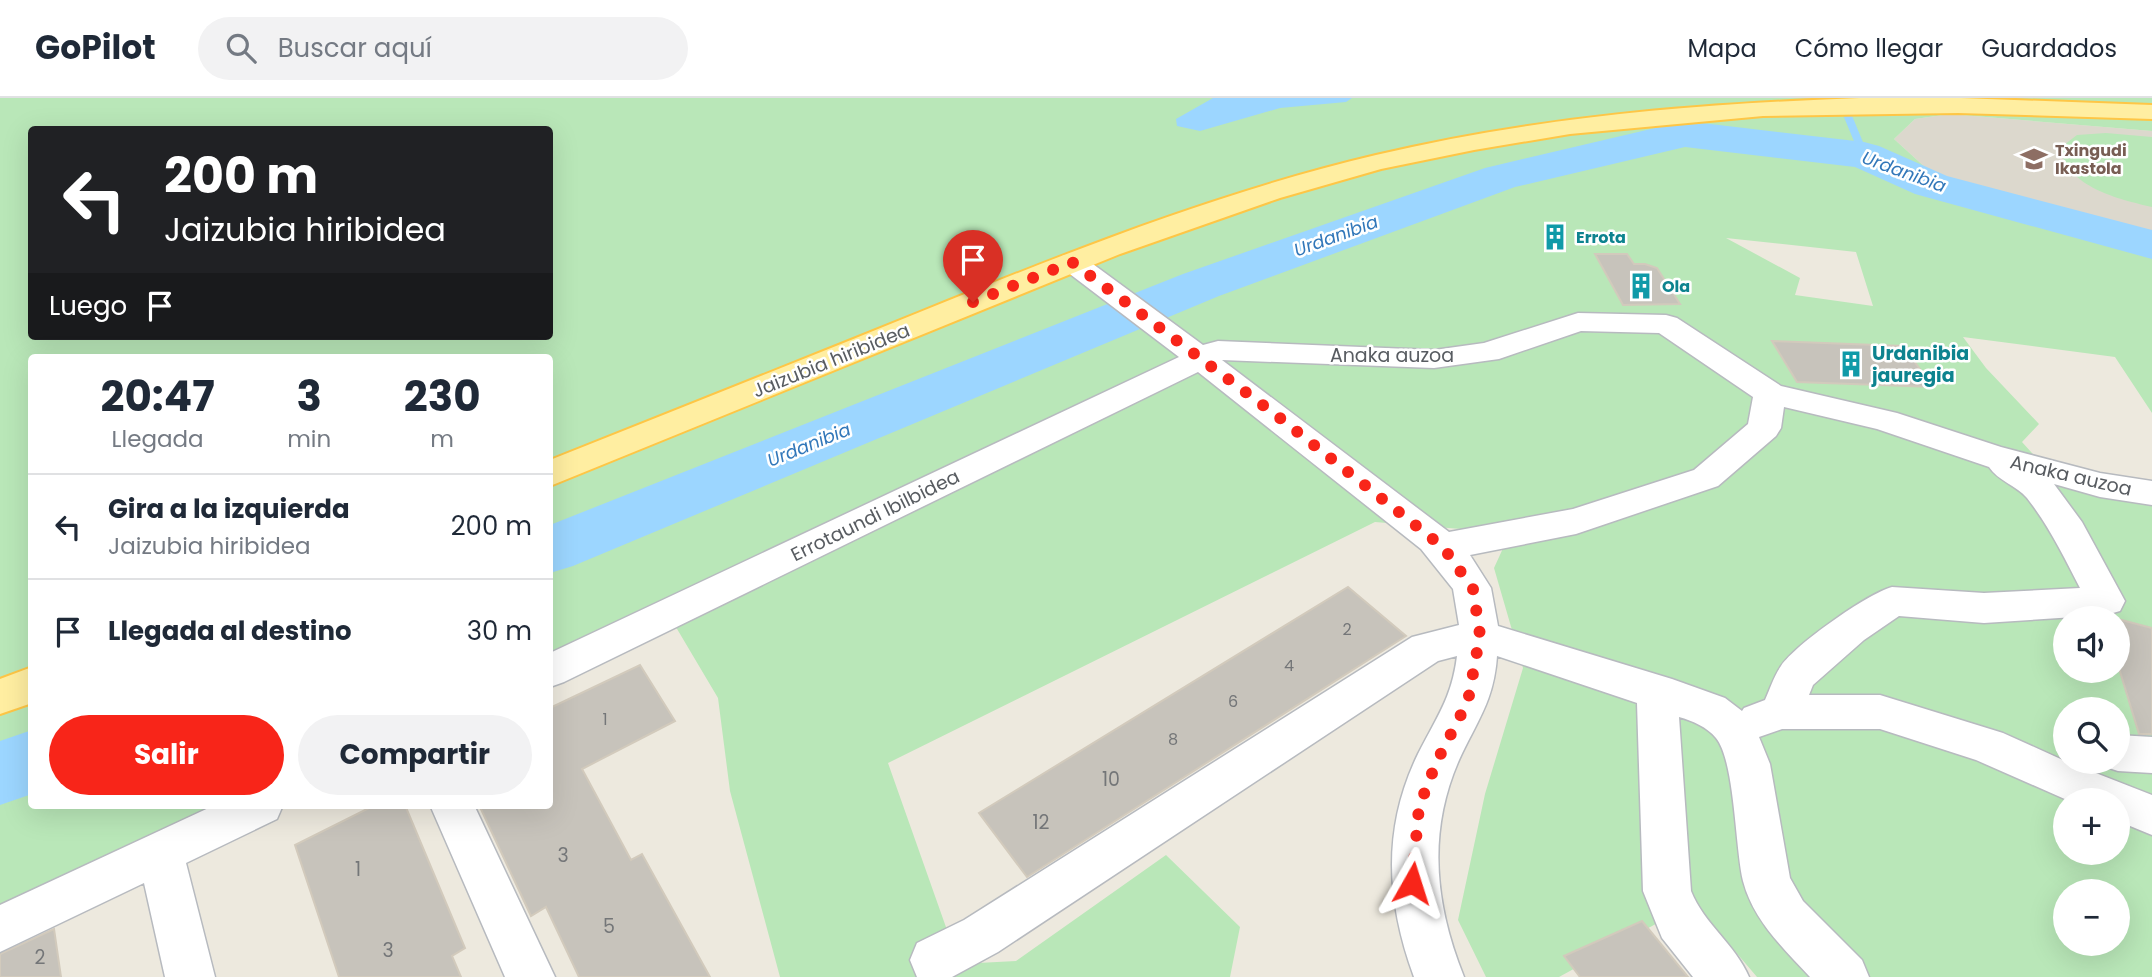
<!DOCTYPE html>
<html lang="es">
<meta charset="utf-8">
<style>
body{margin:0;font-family:Poppins,sans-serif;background:#f2f2f3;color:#1f2937;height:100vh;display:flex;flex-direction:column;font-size:26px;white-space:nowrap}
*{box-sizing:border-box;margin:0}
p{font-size:23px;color:#747a83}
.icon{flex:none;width:38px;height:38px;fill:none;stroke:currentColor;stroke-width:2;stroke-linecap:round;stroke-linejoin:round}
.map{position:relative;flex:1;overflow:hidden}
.details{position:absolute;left:28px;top:256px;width:525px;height:455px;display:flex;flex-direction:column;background:#fff;border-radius:7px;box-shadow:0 7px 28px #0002}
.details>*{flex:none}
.guide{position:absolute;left:28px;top:28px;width:525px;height:214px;border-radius:7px;box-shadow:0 7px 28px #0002;background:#202124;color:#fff;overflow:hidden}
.buttons{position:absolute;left:2053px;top:508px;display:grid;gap:14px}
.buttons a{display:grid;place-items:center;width:77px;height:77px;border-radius:50%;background:#fff;box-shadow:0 7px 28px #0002;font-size:35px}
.pin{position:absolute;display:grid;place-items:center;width:60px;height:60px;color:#fff;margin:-72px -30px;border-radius:50% 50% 50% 0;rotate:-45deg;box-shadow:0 0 7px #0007}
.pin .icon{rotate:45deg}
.me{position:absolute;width:77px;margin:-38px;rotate:6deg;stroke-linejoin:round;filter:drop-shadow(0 0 5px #0008)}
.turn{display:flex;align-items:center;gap:24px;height:147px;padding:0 21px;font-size:32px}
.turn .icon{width:91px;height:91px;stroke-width:2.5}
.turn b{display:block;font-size:49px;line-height:60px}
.then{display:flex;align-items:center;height:66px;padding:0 21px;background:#0003;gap:14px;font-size:26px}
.eta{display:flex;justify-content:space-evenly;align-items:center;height:119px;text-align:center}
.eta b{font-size:42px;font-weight:700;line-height:49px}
.cta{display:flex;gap:14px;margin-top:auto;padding:14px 21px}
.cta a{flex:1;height:80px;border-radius:42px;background:#f82519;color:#fff;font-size:28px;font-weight:700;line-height:80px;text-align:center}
.cta a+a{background:#f2f2f3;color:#1f2937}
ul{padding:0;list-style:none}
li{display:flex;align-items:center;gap:21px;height:105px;padding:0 21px;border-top:2px solid #e0e1e3}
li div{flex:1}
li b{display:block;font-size:26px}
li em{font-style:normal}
header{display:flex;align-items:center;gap:42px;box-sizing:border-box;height:98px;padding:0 35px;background:#fff;border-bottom:2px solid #e0e1e3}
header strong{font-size:33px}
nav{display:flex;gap:38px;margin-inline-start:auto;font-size:24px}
.search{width:490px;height:63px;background:#f2f2f3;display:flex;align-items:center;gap:18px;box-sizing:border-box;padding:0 24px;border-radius:38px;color:#747a83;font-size:26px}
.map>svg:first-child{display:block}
.education{fill:#dcd8cd}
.green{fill:#b9e7b8;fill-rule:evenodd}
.water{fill:#9cd6ff}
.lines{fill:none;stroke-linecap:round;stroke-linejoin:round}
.stream{stroke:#9cd6ff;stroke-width:8}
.river{fill:#9cd6ff;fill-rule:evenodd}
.building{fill:#c7c3bb;stroke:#d2cabc;stroke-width:2}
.minor-casing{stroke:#b7babf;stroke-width:3}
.major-casing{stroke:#fec646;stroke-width:4}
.minor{fill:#fff;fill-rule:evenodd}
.major{fill:#ffeea1;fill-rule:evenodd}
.route{stroke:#f82519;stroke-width:12;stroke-dasharray:0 21.6}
.labels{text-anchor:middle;stroke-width:5;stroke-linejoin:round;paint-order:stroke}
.far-education-label{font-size:16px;font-weight:bold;fill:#785e54;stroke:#fff;text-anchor:start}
.far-culture-label{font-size:16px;font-weight:bold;fill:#0d838f;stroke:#fff;text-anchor:start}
.number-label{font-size:16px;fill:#747678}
.far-water-label{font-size:18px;font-style:italic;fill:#3177b9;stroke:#fff}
.culture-label{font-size:19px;font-weight:bold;fill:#0d838f;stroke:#fff;text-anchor:start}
.street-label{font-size:19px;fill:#585c61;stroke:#fff}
.near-number-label{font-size:19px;fill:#747678}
</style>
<header>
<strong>GoPilot</strong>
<div class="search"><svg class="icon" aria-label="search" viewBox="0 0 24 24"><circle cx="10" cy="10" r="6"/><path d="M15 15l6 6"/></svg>Buscar aquí</div>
<nav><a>Mapa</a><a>Cómo llegar</a><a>Guardados</a></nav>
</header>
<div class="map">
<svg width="2152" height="879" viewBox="0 0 2152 879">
<rect width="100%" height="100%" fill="#ede9de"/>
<!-- education -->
<path class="education" d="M1950,16L2152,33V135L2017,106L1938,81L1894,41L1915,21Z"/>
<!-- green -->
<path class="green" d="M0,0H2152V33L1950,16L1915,21L1894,41L1938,81L2017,106L2152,135V315L2115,259L1963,239L1986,270L2039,326L2022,344L2061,387L2152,401V530L2103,518L2102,520H2065V572H2118V568L2129,605L2152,622V879H1757L1694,805L1559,879H1486L1458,822L1485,696L1523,570L1494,470L1510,435L1375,424L888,665L959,866L1016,863L1166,757L1240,829L1230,879H780L730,693L718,600L667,514L625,526L550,563V259H32V707H260L0,831ZM32,32H550V238H32ZM1726,140L1856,154L1873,208L1795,197L1800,180ZM1773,244L1903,248L1932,289L1797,284ZM2065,611H2118V663H2065ZM2065,702H2118V754H2065ZM2065,793H2118V845H2065Z
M2106,35L2152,39V109C2118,101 2067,89 2060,50L2077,37Z"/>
<!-- water -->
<path class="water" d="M1213,0H1352L1346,4L1280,10L1200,33L1177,28L1176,21Z"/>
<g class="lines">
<!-- stream -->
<path class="stream" d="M1847,16L1864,57"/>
<!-- river -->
<path class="river" d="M1685,23L1864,44L1879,48L1947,78L2152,132V161L1915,96L1855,69L1685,49L1515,89L1219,198L573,468L550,475V427L1183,176L1485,70Z
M32,632V696L0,707V643Z"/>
</g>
<!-- building -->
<path class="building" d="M1595,156H1627L1634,166H1645L1657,170L1680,206L1623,207Z
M1772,243L1903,248L1933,289L1797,284Z
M1348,489L1406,538L1027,779L979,715Z
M2118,521L2152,530V636H2139L2118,567Z
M640,567L675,623L582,671L631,762L642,756L710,879H579L546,809L531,818L479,707H550V610Z
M375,707H405L465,850L452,858L461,879H339L295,747Z
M1642,823L1688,879H1580L1564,858Z
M54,831L61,879H0V856Z"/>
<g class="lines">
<!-- minor casing -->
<g class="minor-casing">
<path id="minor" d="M1072,156L1082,158L1203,247L1218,243L1434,252L1484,245L1578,215L1666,217L1677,220L1781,288L1897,315L2001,349L2100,375L2152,383V407L2100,399L2054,386L2082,424L2125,503L2120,513L2106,517L1984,525L1899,518L1864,542L1813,587L1809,597H1880L2003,635L2065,663L2152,697V737L2118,723V702H2067L1976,662L1880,631H1782L1759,639L1770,666L1790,780L1803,803L1862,862L1869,879H1810C1784,851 1753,822 1743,783C1735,750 1735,663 1716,640C1707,629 1693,623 1679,619L1691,793C1704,826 1735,846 1749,879H1693L1662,840L1643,793L1637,605L1497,558C1494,603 1477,623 1459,662C1427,735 1435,807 1464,879H1414C1386,803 1382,730 1418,656C1436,620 1452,600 1457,558L1438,563L998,854L952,879H917L910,862L917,845L964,822L1412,539L1459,527L1453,491L1421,451L1198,274L564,584L550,589V555L1179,259L1062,170L1058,164L1062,158ZM1581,233L1659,235L1753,299L1748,326L1694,372L1573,411L1449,434L1222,262L1434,270L1499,261ZM1784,309L1877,331L1989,369C1998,383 2016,387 2027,400C2049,428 2064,459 2080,490L1984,495L1892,489C1867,496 1796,546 1781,568C1774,578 1770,591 1765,602L1744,610L1742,613L1725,600L1672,581L1498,528L1491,490L1470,457L1576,436L1718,388L1776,338L1781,330Z
M2118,637L2152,639V675L2118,673L2103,668L2100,663H2118Z
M215,707H283L277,721L186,765L215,879H165L144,785L0,854V807Z
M430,707H474L555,879H505Z"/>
</g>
<!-- major casing -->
<g class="major-casing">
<path id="major" d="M1860,0H1961L2152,7V21L1958,15L1763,18L1570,36L1474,52L1381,71L1280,100L1120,156L550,388V362C673,313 797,264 920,214C1069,154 1219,94 1376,57C1535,19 1697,6 1860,0Z
M32,569V605L0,616V581Z"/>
</g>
<!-- minor -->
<use href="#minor" class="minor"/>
<!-- major -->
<use href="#major" class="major"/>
</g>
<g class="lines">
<!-- route -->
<path class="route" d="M973,204L1072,164L1276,317L1443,449L1473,491L1480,537L1468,603L1436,665L1419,709L1412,785"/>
</g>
<!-- icons -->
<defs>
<g id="school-bare" transform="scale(2.1)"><path d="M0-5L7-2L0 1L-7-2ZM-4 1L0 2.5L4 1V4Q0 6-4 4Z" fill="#8d6e63" stroke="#fff" stroke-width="2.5" paint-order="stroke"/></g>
<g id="building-bare" transform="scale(2.1)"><path d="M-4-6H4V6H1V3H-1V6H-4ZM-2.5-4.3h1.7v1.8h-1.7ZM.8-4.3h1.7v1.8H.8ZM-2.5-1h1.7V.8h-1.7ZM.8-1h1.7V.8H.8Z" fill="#0f9aa8" stroke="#fff" stroke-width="2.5" paint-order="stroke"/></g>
</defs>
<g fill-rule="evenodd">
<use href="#school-bare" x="2034" y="61"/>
<use href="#building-bare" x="1555" y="139"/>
<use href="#building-bare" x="1641" y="188"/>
<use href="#building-bare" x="1851" y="266"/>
</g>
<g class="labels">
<!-- far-education labels -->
<g class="far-education-label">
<text x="2055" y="58">Txingudi<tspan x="2055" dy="18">Ikastola</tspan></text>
</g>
<!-- far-culture labels -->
<g class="far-culture-label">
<text x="1576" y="145">Errota</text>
<text x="1662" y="194">Ola</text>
</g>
<!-- number labels -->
<g class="number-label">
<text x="1347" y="537">2</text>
<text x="1289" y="573">4</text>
<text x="1233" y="609">6</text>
<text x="605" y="627">1</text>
<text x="1173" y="647">8</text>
</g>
<!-- far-water labels -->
<g class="far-water-label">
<text transform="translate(1904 74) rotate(20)" y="6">Urdanibia</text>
<text transform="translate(1336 138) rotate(-20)" y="6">Urdanibia</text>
<text transform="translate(809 347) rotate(-22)" y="6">Urdanibia</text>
</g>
<!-- culture labels -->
<g class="culture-label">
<text x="1872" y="262">Urdanibia<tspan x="1872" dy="22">jauregia</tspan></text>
</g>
<!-- street labels -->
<g class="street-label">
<text x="1392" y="264">Anaka auzoa</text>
<text transform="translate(831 262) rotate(-22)" y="7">Jaizubia hiribidea</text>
<text transform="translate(2071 377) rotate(13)" y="7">Anaka auzoa</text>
<text transform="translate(875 417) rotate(-26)" y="7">Errotaundi Ibilbidea</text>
</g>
<!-- near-number labels -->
<g class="near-number-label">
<text x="1111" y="688">10</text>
<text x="1041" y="731">12</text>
<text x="563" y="764">3</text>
<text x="358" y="778">1</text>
<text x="609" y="835">5</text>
<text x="388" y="859">3</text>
<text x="40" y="866">2</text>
</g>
</g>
</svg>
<div class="buttons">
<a><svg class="icon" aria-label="sound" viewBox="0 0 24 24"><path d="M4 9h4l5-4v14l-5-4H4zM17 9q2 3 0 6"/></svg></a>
<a><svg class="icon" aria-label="search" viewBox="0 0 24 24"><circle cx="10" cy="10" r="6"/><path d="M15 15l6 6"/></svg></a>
<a>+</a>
<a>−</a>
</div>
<div class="pin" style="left:973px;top:204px;background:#d93025"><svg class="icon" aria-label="arrive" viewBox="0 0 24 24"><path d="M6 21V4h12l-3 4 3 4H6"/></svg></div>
<svg class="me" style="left:1412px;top:785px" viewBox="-20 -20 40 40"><path d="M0-17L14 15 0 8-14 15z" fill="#f82519" stroke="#fff" stroke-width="4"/></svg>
<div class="guide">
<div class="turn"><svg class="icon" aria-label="left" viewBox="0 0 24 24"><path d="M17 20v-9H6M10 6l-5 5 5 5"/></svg><div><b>200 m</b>Jaizubia hiribidea</div></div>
<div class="then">Luego<svg class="icon" aria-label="arrive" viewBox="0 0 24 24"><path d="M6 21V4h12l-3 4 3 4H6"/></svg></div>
</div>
<section class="details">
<div class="eta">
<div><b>20:47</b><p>Llegada</p></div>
<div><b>3</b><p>min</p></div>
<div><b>230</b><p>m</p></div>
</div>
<ul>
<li><svg class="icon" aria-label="left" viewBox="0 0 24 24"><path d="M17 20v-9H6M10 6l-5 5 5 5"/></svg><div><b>Gira a la izquierda</b><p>Jaizubia hiribidea</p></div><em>200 m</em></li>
<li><svg class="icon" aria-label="arrive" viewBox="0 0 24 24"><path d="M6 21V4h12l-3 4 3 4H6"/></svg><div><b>Llegada al destino</b></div><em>30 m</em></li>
</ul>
<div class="cta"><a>Salir</a><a>Compartir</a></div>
</section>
</div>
